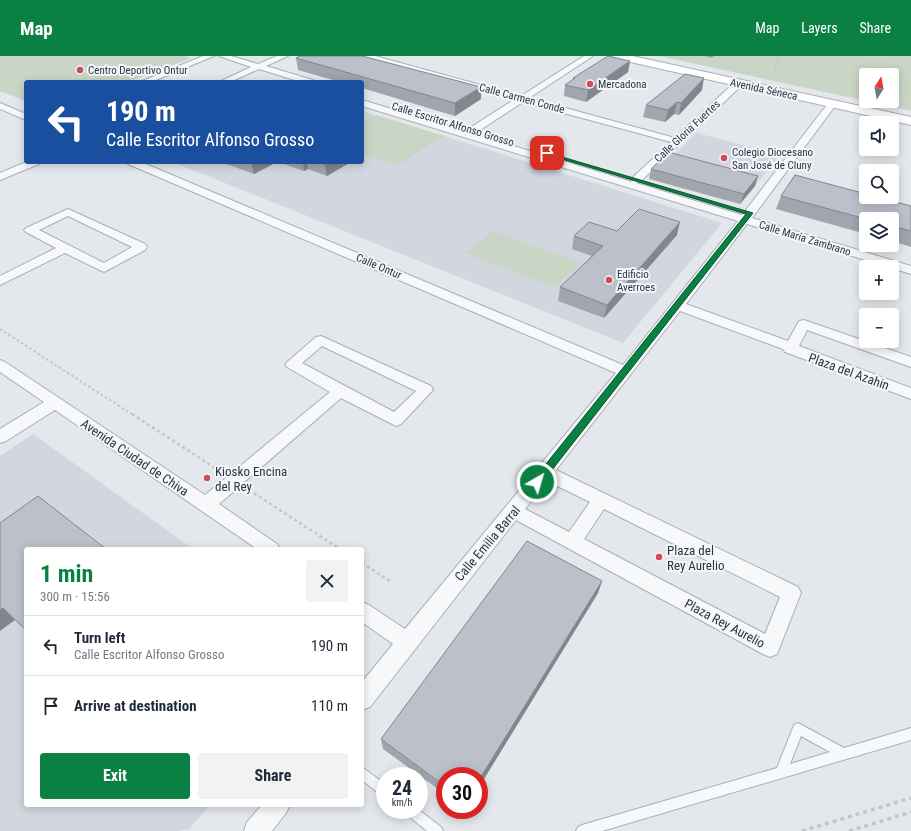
<!DOCTYPE html>
<meta charset="utf-8">
<style>
body{margin:0;font-family:"Roboto Condensed",sans-serif;background:#f2f2f3;color:#1f2937;height:100vh;display:flex;flex-direction:column;font-size:15px;white-space:nowrap}
*{box-sizing:border-box;margin:0}
p{font-size:13px;color:#747a83}
.icon{flex:none;width:22px;height:22px;fill:none;stroke:currentColor;stroke-width:2;stroke-linecap:round;stroke-linejoin:round}
.map{position:relative;flex:1;overflow:hidden}
.details{position:absolute;left:24px;top:491px;width:340px;height:260px;display:flex;flex-direction:column;background:#fff;border-radius:4px;box-shadow:0 2px 10px #0003}
.details>*{flex:none}
.top-card{position:absolute;left:24px;top:24px;width:340px;height:84px;border-radius:4px;box-shadow:0 2px 10px #0003;background:#1a4fa0;color:#fff;overflow:hidden}
.needle{width:26px;rotate:11deg}
.buttons{position:absolute;left:859px;top:12px;display:grid;gap:8px}
.buttons a{display:grid;place-items:center;width:40px;height:40px;border-radius:4px;background:#fff;box-shadow:0 2px 10px #0003;font-size:20px}
.speed{position:absolute;left:376px;top:711px;display:flex;gap:8px;font-size:20px;font-weight:700;text-align:center}
.speed>*{display:grid;place-content:center;width:52px;height:52px;border-radius:50%;background:#fff;box-shadow:0 2px 10px #0003;line-height:1}
.speed small{font-size:10px;font-weight:400}
.speed .limit{border:6px solid #d22;background:#fff;color:#111}
.pin{position:absolute;display:grid;place-items:center;width:34px;height:34px;color:#fff;margin:-17px;border-radius:8px;box-shadow:0 2px 6px #0006}
.me{position:absolute;width:44px;margin:-22px;rotate:38deg;stroke-linejoin:round;filter:drop-shadow(0 0 3px #0008)}
.turn{display:flex;align-items:center;gap:14px;height:84px;padding:0 16px;font-size:18px}
.turn .icon{width:52px;height:52px;stroke-width:2.5}
.turn b{display:block;font-size:28px;line-height:34px}
.round{display:grid;place-items:center;flex:none;width:42px;height:42px;border-radius:4px;background:#f2f2f3}
.head{display:flex;align-items:center;justify-content:space-between;height:68px;padding:0 16px}
h1{font-size:24px;font-weight:700;line-height:30px;color:#0b8043}
.action{display:flex;gap:8px;margin-top:auto;padding:8px 16px}
.action a{flex:1;height:46px;border-radius:4px;background:#0b8043;color:#fff;font-size:16px;font-weight:700;line-height:46px;text-align:center}
.action a+a{background:#f2f2f3;color:#1f2937}
ul{padding:0;list-style:none}
li{display:flex;align-items:center;gap:12px;height:60px;padding:0 16px;border-top:1px solid #e0e1e3}
li div{flex:1}
li b{display:block;font-size:15px}
li em{font-style:normal}
header{display:flex;align-items:center;gap:24px;box-sizing:border-box;height:56px;padding:0 20px;background:#0b8043;color:#fff}
header strong{font-size:19px}
nav{display:flex;gap:22px;margin-inline-start:auto;font-size:14px}
.map>svg:first-child{display:block}
.built{fill:#d2d6de}
.green{fill:#c9d6c5}
.lines{fill:none;stroke-linecap:round;stroke-linejoin:round}
.lane-casing{stroke:#a9aeb7;stroke-width:2}
.street-casing{stroke:#a9aeb7;stroke-width:2}
.secondary-casing{stroke:#a9aeb7;stroke-width:2}
.path-far3{stroke:#c2c5cb;stroke-width:1.5;stroke-dasharray:1.5 1.5;stroke-linecap:butt}
.path-far2{stroke:#c2c5cb;stroke-width:2;stroke-dasharray:2.5 2.5;stroke-linecap:butt}
.path-far1{stroke:#c2c5cb;stroke-width:2.5;stroke-dasharray:3 3;stroke-linecap:butt}
.path{stroke:#c2c5cb;stroke-width:3.5;stroke-dasharray:4 4;stroke-linecap:butt}
.lane{fill:#f7f8fa;fill-rule:evenodd}
.street{fill:#f7f8fa;fill-rule:evenodd}
.secondary{fill:#fff;fill-rule:evenodd}
.wall{fill:#a1a5ae}
.shaded-wall{fill:#83868d}
.building{fill:#bbc0ca;stroke:#83868d}
.route{fill:#0b8043;stroke:#07532c}
.poi-dot{fill:#d1495b;stroke:#f4f6f9;stroke-width:1.5}
.labels{text-anchor:middle;stroke-width:4;stroke-linejoin:round;paint-order:stroke}
.far-poi-label{font-size:11px;fill:#2b3445;stroke:#f4f6f9;text-anchor:start}
.far-street-label{font-size:11px;fill:#2b3445;stroke:#f4f6f9}
.street-label{font-size:13px;fill:#2b3445;stroke:#f4f6f9}
.poi-label{font-size:13px;fill:#2b3445;stroke:#f4f6f9;text-anchor:start}
</style>
<header>
<strong>Map</strong>
<nav><a>Map</a><a>Layers</a><a>Share</a></nav>
</header>
<div class="map">
<svg width="911" height="775" viewBox="0 0 911 775">
<rect width="100%" height="100%" fill="#e4e7ec"/>
<!-- built -->
<path class="built" d="M362,55L444,80L722,167L623,287L173,106H362Z
M697,77L780,99L755,130L666,106Z
M33,378L193,493H26V749H210L189,773L179,775H0V400Z"/>
<!-- green -->
<path class="green" d="M3,0H184L191,2L128,26H26V45L0,35V1Z
M659,0H911V55L866,45H892V19H866V45Z
M376,59L444,80L397,109L362,97V66Z
M493,175L581,207L555,232L466,197Z"/>
<g class="lines">
<!-- lane casing -->
<g class="lane-casing">
<path id="lane" d="M798,667L844,692L911,672V684L602,775H576L578,771L582,769L777,712L794,669ZM801,680L830,696L790,708Z
M362,711L385,728V741L381,739L362,724Z
M404,754H419L441,771L443,775H427L406,758Z"/>
</g>
<!-- street casing -->
<g class="street-casing">
<path id="street" d="M203,0H214L151,26H140Z
M219,0H231L258,8L277,0H288L266,10L313,24L314,26H301L259,13L230,26H219L251,11Z
M362,0H375L521,40L584,0H593L529,42L675,82L736,25H742L743,27L742,29L640,126L636,127L742,159L829,46H835L836,48L835,50L752,162L911,210V218L747,168L686,248L788,285L799,265L804,264L911,301V311L807,274L799,290L911,332V343L785,296L783,293L680,255L556,414L798,531L801,537L777,598L770,601L763,598L516,464L370,651L362,654V626L393,588L362,566V546L369,549L405,573L616,317L128,108L127,106H141L623,309L738,165L362,50V44L465,75L515,43L363,2ZM523,46L671,86L632,122L631,124L632,126L474,78ZM547,425L590,446L569,476L525,453ZM604,453L780,541L765,578L584,483Z
M0,47L26,58V64L0,53Z
M26,106H40L39,108L0,124V117Z
M68,153L145,188L147,191L145,194L104,216L65,197L0,229V220L56,192L26,176L24,174L26,172ZM68,160L132,191L104,207L39,174Z
M321,280L431,330L433,334L401,368L396,370L341,342L219,448L277,488L280,493H257L55,354L6,385L0,387V373L44,346L0,316V304L5,306L205,439L330,336L287,311L285,308L316,281ZM322,290L416,335L394,356L302,307Z
M262,749H290L286,757L272,775H244L247,766Z"/>
</g>
<!-- secondary casing -->
<g class="secondary-casing">
<path id="secondary" d="M612,0H632L911,61V69L617,3Z"/>
</g>
<!-- path-far3 -->
<path class="path-far3" d="M781,0L777,2L775,16L782,21"/>
<!-- path-far2 -->
<path class="path-far2" d="M0,273L133,359"/>
<!-- path-far1 -->
<path class="path-far1" d="M132,358L218,414
M249,434L340,493
M362,507L390,525"/>
<!-- path -->
<path class="path" d="M802,775L911,742
M849,775L911,756"/>
<!-- lane -->
<use href="#lane" class="lane"/>
<!-- street -->
<use href="#street" class="street"/>
<!-- secondary -->
<use href="#secondary" class="secondary"/>
</g>
<!-- wall -->
<path class="wall" d="M705,0H715L711,2Z
M296,2L481,43L455,60L362,32V26H340L298,14Z
M630,5L628,16L586,46L564,40L565,29L573,24V22Z
M702,34L679,59L674,58L665,66L643,61L646,49Z
M221,106H277L254,118Z
M278,106H349V107L327,120L308,113L304,115Z
M651,113L755,130L740,148L649,123Z
M781,140L911,150V191L892,185V163H866V178L776,153Z
M617,175L677,179L604,262L558,245L560,231L592,200L572,193L574,180Z
M602,525L598,537L479,731V720H445V738L383,693L381,683Z"/>
<!-- shaded-wall -->
<path class="shaded-wall" d="M630,5L628,16L586,46L588,34Z
M704,22L702,34L679,59L681,47Z
M481,31V43L455,60V47Z
M677,46L674,58L665,66L668,54Z
M251,106H277L254,118Z
M303,106H307L308,113L304,115Z
M330,106H349V107L327,120L325,109Z
M758,120L755,130L740,148L744,138Z
M680,166L677,179L604,262L607,249Z
M602,525L598,537L479,731V724Z
M3,552L15,564L0,575V554Z"/>
<!-- building -->
<path class="building" d="M300,0H362L481,31L455,47L296,2Z
M608,0L630,5L588,34L565,29L575,22H573Z
M685,18L704,22L681,47L677,46L668,54L646,49Z
M668,96L758,120L744,138L651,113Z
M318,106H330L325,109Z
M795,119L866,138V141H877L911,150V175L892,170V163H866L781,140Z
M639,153L680,166L607,249L560,231L603,190L574,180L589,166L617,175Z
M38,440L106,493H26V574L3,552L0,554V467Z
M527,485L602,525L479,724V720H445V730L381,683Z"/>
<!-- route -->
<path class="route" d="M545,96L753,157L541,428H534L533,426L534,423L746,158L545,98Z"/>
<!-- markers -->
<g class="poi-dot">
<circle cx="80" cy="14" r="4"/>
<circle cx="590" cy="28" r="4"/>
<circle cx="724" cy="102" r="4"/>
<circle cx="609" cy="224" r="4"/>
<circle cx="207" cy="422" r="4"/>
<circle cx="659" cy="501" r="4"/>
</g>
<g class="labels">
<!-- far-poi labels -->
<g class="far-poi-label">
<text x="88" y="18">Centro Deportivo Ontur</text>
<text x="598" y="32">Mercadona</text>
<text x="732" y="100">Colegio Diocesano<tspan x="732" dy="13">San José de Cluny</tspan></text>
<text x="617" y="222">Edificio<tspan x="617" dy="13">Averroes</tspan></text>
</g>
<!-- far-street labels -->
<g class="far-street-label">
<text transform="translate(764 33) rotate(12)" y="4">Avenida Séneca</text>
<text transform="translate(522 42) rotate(15)" y="4">Calle Carmen Conde</text>
<text transform="translate(453 68) rotate(17)" y="4">Calle Escritor Alfonso Grosso</text>
<text transform="translate(687 75) rotate(-43)" y="4">Calle Gloria Fuertes</text>
<text transform="translate(805 182) rotate(17)" y="4">Calle María Zambrano</text>
<text transform="translate(379 210) rotate(23)" y="4">Calle Ontur</text>
</g>
<!-- street labels -->
<g class="street-label">
<text transform="translate(849 315) rotate(20)" y="5">Plaza del Azahin</text>
<text transform="translate(135 401) rotate(34)" y="5">Avenida Ciudad de Chiva</text>
<text transform="translate(487 487) rotate(-50)" y="5">Calle Emilia Barral</text>
<text transform="translate(725 567) rotate(28)" y="5">Plaza Rey Aurelio</text>
</g>
<!-- poi labels -->
<g class="poi-label">
<text x="215" y="420">Kiosko Encina<tspan x="215" dy="15">del Rey</tspan></text>
<text x="667" y="499">Plaza del<tspan x="667" dy="15">Rey Aurelio</tspan></text>
</g>
</g>
</svg>
<div class="buttons">
<a><svg class="needle" viewBox="-14 -14 28 28"><path d="M0-13l5 13h-10z" fill="#e53935"/><path d="M0 13l5-13h-10z" fill="#747a83"/></svg></a>
<a><svg class="icon" aria-label="sound" viewBox="0 0 24 24"><path d="M4 9h4l5-4v14l-5-4H4zM17 9q2 3 0 6"/></svg></a>
<a><svg class="icon" aria-label="search" viewBox="0 0 24 24"><circle cx="10" cy="10" r="6"/><path d="M15 15l6 6"/></svg></a>
<a><svg class="icon" aria-label="layers" viewBox="0 0 24 24"><path d="M12 4l9 5-9 5-9-5zM3 14l9 5 9-5"/></svg></a>
<a>+</a>
<a>−</a>
</div>
<div class="speed"><div>24<small>km/h</small></div><div class="limit">30</div></div>
<div class="pin" style="left:547px;top:97px;background:#d93025"><svg class="icon" aria-label="arrive" viewBox="0 0 24 24"><path d="M6 21V4h12l-3 4 3 4H6"/></svg></div>
<svg class="me" style="left:537px;top:426px" viewBox="-20 -20 40 40"><circle r="17" fill="#0b8043" stroke="#fff" stroke-width="3"/><path d="M0-11L8 9 0 5-8 9z" fill="#fff"/></svg>
<div class="top-card">
<div class="turn"><svg class="icon" aria-label="left" viewBox="0 0 24 24"><path d="M17 20v-9H6M10 6l-5 5 5 5"/></svg><div><b>190 m</b>Calle Escritor Alfonso Grosso</div></div>
</div>
<section class="details">
<div class="head"><div><h1>1 min</h1><p>300 m · 15:56</p></div><a class="round"><svg class="icon" aria-label="close" viewBox="0 0 24 24"><path d="M6 6l12 12M18 6L6 18"/></svg></a></div>
<ul>
<li><svg class="icon" aria-label="left" viewBox="0 0 24 24"><path d="M17 20v-9H6M10 6l-5 5 5 5"/></svg><div><b>Turn left</b><p>Calle Escritor Alfonso Grosso</p></div><em>190 m</em></li>
<li><svg class="icon" aria-label="arrive" viewBox="0 0 24 24"><path d="M6 21V4h12l-3 4 3 4H6"/></svg><div><b>Arrive at destination</b></div><em>110 m</em></li>
</ul>
<div class="action"><a>Exit</a><a>Share</a></div>
</section>
</div>
